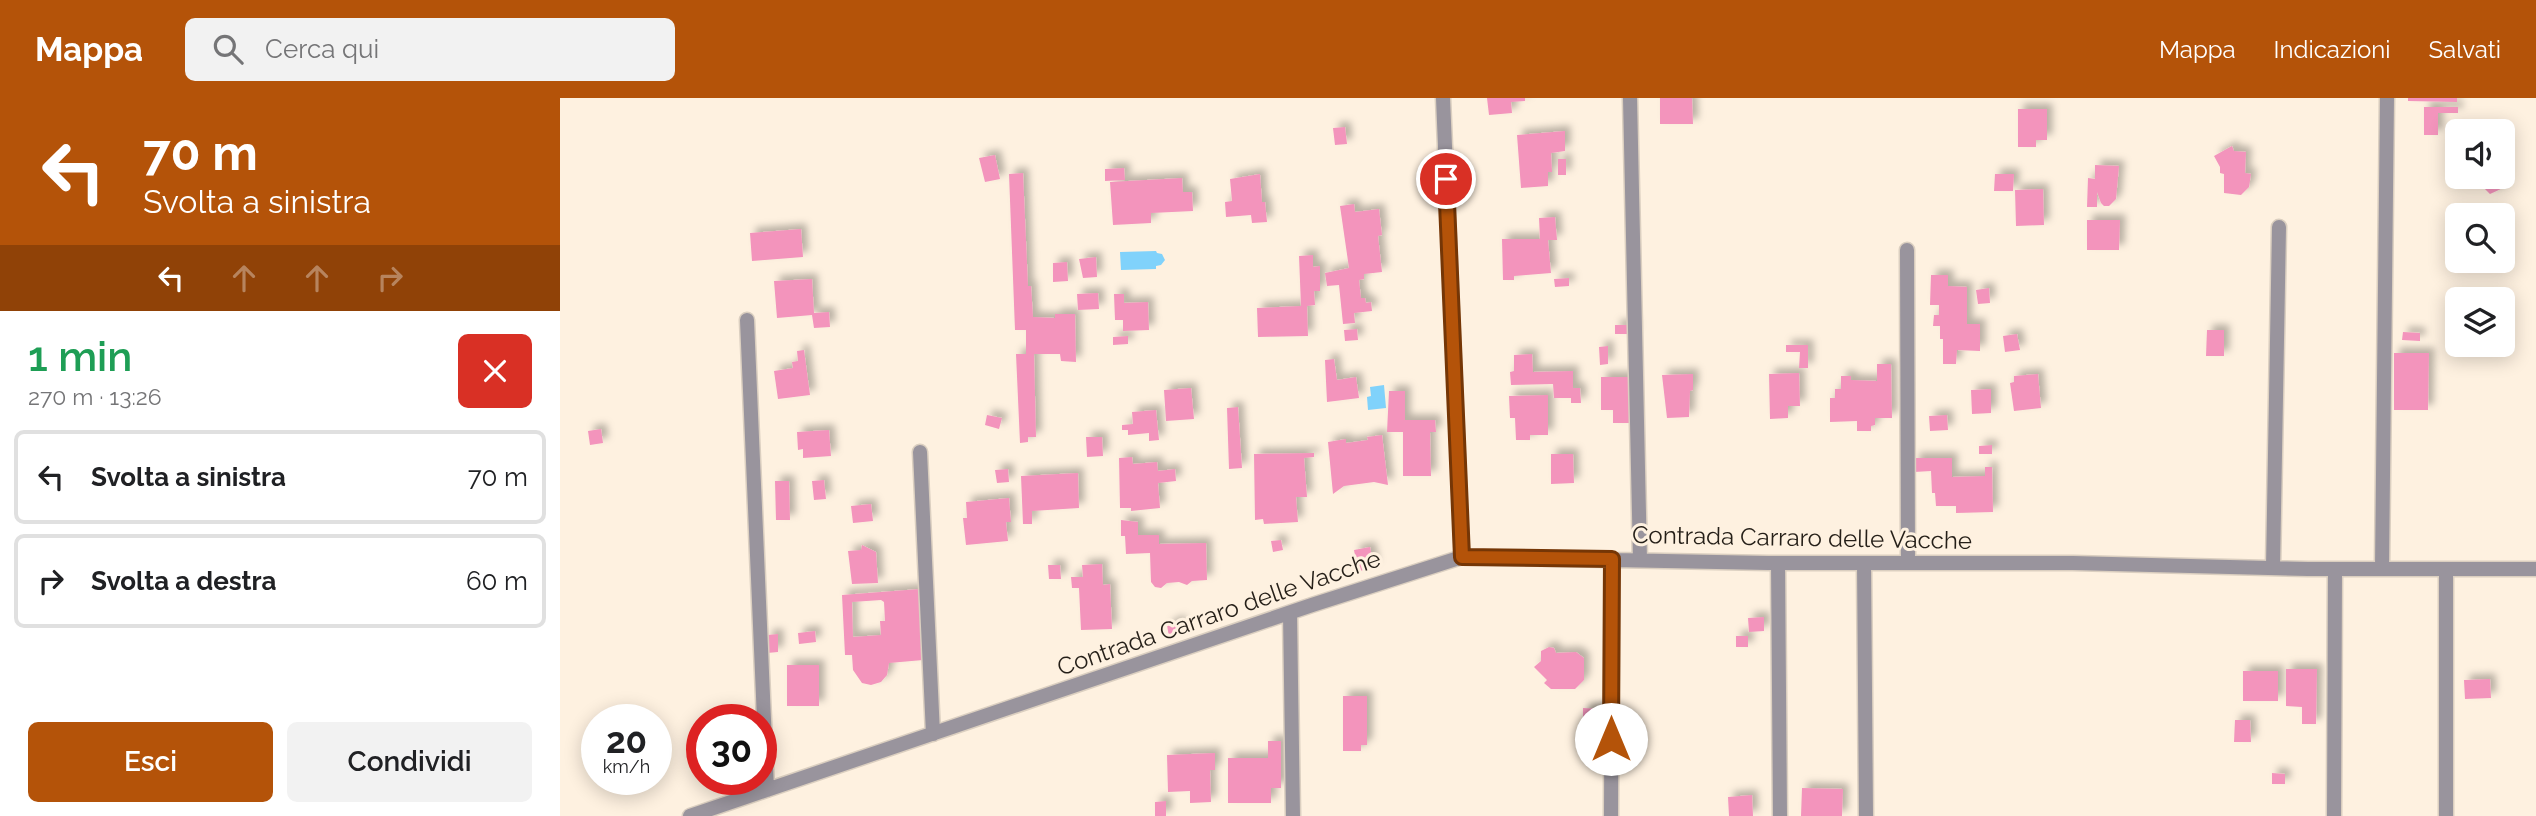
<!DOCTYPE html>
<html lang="it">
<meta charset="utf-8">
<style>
body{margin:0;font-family:Raleway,sans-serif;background:#f2f2f2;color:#202124;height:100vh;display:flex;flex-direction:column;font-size:26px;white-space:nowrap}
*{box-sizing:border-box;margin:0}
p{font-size:23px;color:#757577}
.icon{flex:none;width:38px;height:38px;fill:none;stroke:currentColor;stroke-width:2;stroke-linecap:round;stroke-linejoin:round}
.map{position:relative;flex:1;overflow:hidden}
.panel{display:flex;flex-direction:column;background:#fff;width:560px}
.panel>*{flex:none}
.banner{background:#b45309;color:#fff;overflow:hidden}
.fabs{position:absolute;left:1885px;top:21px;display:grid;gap:14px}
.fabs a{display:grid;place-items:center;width:70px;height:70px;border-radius:10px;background:#fff;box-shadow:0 4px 18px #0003;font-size:35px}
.speed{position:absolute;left:21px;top:606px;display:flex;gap:14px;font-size:35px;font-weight:700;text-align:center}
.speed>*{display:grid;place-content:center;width:91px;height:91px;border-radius:50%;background:#fff;box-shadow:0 4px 18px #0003;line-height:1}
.speed small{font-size:18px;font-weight:400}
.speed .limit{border:10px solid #d22;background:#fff;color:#111}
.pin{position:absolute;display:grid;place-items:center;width:60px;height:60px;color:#fff;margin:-30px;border:4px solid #fff;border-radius:50%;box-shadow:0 2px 7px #0007}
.me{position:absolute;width:77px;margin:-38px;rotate:0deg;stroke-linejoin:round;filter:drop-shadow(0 0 5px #0008)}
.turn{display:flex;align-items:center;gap:24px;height:147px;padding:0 28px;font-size:32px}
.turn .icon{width:91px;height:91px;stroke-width:2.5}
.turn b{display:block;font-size:49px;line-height:60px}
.lanes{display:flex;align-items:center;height:66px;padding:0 28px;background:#0003;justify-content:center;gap:35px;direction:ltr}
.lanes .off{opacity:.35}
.round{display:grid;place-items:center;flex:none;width:74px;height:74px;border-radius:10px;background:#f2f2f2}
.overview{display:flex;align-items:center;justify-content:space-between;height:119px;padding:0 28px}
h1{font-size:42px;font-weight:600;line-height:52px;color:#1e9e55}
.action{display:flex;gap:14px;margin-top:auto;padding:14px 28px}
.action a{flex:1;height:80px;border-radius:10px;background:#b45309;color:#fff;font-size:28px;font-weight:600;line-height:80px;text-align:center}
.action a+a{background:#f2f2f2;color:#202124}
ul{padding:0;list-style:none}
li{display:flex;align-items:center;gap:21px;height:94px;margin:0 14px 10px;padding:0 14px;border:4px solid #e0e0e0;border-radius:10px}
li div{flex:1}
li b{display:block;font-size:26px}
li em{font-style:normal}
header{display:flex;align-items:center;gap:42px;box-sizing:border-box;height:98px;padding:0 35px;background:#b45309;color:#fff}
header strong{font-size:33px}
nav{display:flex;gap:38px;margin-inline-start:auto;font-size:24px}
.search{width:490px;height:63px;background:#f2f2f2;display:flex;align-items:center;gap:18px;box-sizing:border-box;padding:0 24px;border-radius:10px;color:#757577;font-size:26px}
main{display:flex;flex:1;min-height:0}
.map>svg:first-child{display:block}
.water{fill:#80d2fb}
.building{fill:#f394bc;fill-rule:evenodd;filter:url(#shadow)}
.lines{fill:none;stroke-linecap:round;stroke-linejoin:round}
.minor-casing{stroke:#dbcfc0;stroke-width:17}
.minor{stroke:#99949d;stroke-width:14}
.route-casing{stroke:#753606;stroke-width:18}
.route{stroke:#b45309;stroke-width:12}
.labels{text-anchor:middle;stroke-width:6;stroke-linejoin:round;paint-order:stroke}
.street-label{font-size:24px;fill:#251f18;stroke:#fef1e0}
</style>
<header>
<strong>Mappa</strong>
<div class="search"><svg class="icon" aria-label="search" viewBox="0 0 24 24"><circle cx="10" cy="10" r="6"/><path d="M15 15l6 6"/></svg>Cerca qui</div>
<nav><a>Mappa</a><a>Indicazioni</a><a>Salvati</a></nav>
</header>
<main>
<section class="panel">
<div class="banner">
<div class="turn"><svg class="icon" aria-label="left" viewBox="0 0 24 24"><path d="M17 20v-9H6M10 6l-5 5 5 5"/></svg><div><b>70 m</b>Svolta a sinistra</div></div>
<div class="lanes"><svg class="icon" aria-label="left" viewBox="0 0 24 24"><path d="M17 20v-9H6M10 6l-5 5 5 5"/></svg><svg class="icon off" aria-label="ahead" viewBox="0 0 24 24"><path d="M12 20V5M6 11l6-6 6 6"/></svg><svg class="icon off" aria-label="ahead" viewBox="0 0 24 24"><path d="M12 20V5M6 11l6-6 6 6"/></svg><svg class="icon off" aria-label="right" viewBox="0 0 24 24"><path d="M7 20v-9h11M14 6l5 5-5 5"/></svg></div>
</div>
<div class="overview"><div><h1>1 min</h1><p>270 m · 13:26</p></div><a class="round" style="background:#d93025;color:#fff"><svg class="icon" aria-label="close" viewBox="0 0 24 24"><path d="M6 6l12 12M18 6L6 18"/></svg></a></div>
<ul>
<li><svg class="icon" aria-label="left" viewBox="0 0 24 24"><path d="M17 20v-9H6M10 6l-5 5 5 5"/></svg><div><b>Svolta a sinistra</b></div><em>70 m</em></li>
<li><svg class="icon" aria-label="right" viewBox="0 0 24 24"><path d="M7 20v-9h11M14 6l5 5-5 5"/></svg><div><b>Svolta a destra</b></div><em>60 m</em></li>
</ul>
<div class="action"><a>Esci</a><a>Condividi</a></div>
</section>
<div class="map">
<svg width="1976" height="718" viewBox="0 0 1976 718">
<defs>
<filter id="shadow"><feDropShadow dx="5.5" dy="-5.5" stdDeviation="3.5" flood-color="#0004"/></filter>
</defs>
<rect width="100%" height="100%" fill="#fef1e0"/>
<!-- water -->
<path class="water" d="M596,153L597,155L602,156L605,162L601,167L596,168V171L561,172L560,154Z
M824,287L826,310L808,312L807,299L811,298L810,289Z"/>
<!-- building -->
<path class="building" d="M927,0H965V3L951,4L952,15L929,17Z
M1100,0H1132L1133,26H1100Z
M1848,0H1897V4L1848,3Z
M1864,9H1898V15H1878V37H1864Z
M1458,11H1487V42H1476V49H1458Z
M785,29L787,46L775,47L773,30Z
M1005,33V53L991,55L992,74H988V88L961,90L957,37Z
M1672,48L1674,53L1686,54L1685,75L1691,76L1689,89L1681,97L1664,95V76L1660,75V69L1654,58Z
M435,57L440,81L425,84L419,60Z
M998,61H1006V77H998Z
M1535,67L1559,68L1556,101L1549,108H1544L1541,105L1537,94V109H1527L1528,80L1535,81Z
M564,70L565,82L545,83V71Z
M463,75L468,188H471L473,219L495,220V216H515L516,264L501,263L500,256H474L476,339H468V344L460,345L456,256H466V232H455L449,76Z
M700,76L702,104H705L707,124L692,125L691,117L666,119L665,104L672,103L670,81Z
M1435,76H1454L1453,93H1434Z
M1922,79H1932L1943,90L1930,96L1923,89L1926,86Z
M622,80L623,94H632L633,113L591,115V125L553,127L550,84Z
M1483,91L1484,127L1456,128L1455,92Z
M794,106L795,114L819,111L822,137L818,138L822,174L804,176V181L799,182L801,200H805L806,205L811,204L812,213L794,215L795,225L783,226L779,187L767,188L765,175L789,170L780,108Z
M995,119L997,142H988L991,175L954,178V182H943L942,141H980L979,120Z
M1527,122H1560L1559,152H1527Z
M241,131L243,159L192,163L190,135Z
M753,157V169L760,168V193H754L755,207L747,208L748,238L698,239L697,210L741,208L739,158Z
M536,159L537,179L523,180L519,161Z
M507,164L508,183L493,184V165Z
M1371,177H1388V188L1407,189V226H1420V253L1397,252L1396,266H1383V241H1380V228H1373L1374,217H1379V207H1370Z
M1009,180V188L995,189L994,181Z
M252,181L254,215L269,214L270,229L254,230L252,217L217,220L214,183Z
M1429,190L1430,205L1418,206L1416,192Z
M538,195L539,211L518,212L517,196Z
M554,196H564V205L588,204L589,232L563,233V222H555Z
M1055,227H1073V236H1055Z
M797,231L798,242L785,243L784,232Z
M1647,232H1664V258H1646Z
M1843,234L1860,235V243L1842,242Z
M1457,236L1460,252L1445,254L1443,238Z
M568,238V246L553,247V239Z
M1226,247H1248V270H1239L1240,254H1226Z
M1048,248V266L1040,267L1039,249Z
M244,252L250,297L218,301L214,273L233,270L232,264L238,263L237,253Z
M1834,255H1869L1868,312H1834Z
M972,256L973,274L1013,273V290H1020L1021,305H1011V300H994L993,286L951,287L950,274L954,273V257Z
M774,261L777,282L796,279L799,300L767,304L765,262Z
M1317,266H1331L1332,320H1315V327L1311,328V333H1297V323L1270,324V300H1275V291H1281V278H1291V282L1317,283Z
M1239,275L1240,308H1228V320L1210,321L1209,276Z
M1133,276V292L1130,293L1129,319L1107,320L1102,277Z
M1478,276L1481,310L1454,313L1450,285L1454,284V278Z
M1041,279H1069V325H1053V312H1041Z
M631,290L634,321L606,323L604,292Z
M1431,291V315L1412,316L1411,292Z
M829,293H845V322H875L876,334H870L871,378H843V334H827Z
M988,297V337H970V342H956L955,320H950L949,298Z
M678,309L682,370L669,371L667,310Z
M596,312L599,342L589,343V335L568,337V332H562V327L573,326L572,314Z
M427,317L442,320L439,331L425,327Z
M1387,317L1388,332L1370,333L1369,318Z
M41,331L43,345L30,347L28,333Z
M269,332L271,358L243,360V351L238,352L237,334Z
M822,337L828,387L814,384L784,388L773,396L768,344L786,341V345L808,342L807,339Z
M526,339H542L543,358L527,359Z
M1432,347V356H1419V348Z
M754,355V359L744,360L747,399H736L738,424L704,426L703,421L695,422L694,356Z
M991,356H1013L1014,385L991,386Z
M572,359L573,366L597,364L598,373L615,371L616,383L598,385L600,410L571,413V410H560L559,360Z
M1354,360H1392V379L1425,378V369H1432L1433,414L1396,415V408H1376L1375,395H1372L1371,373L1354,374Z
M448,371L449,384L437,385L435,372Z
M518,375L519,410L472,413V426H463L461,378Z
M264,382L266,401L254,402L252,383Z
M215,383H229L230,422H216Z
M449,400L451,424H446L448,443L406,447L403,420H407L406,404Z
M311,406L313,423L293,425L291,408Z
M561,422L578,424V437H599V446L646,445L647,482L632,483L627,487L619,484L607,485L601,490L595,489L591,484L590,455L566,456L565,438H561Z
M721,442L723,452L713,454L711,443Z
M302,447L316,454L318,485L292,486L288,453L301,452Z
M810,449L814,468L798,474L794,452Z
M542,466L543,487L550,486L552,531L521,532L519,490H512L511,479H523L522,467Z
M488,467H500L501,481H489Z
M360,491L363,562L329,565L327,577L321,584L311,587L302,585L293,572L292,557H285L282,497ZM321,502L324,504L325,523H320L321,537L293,539L292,504Z
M1204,519V533L1189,534L1188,520Z
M620,522L622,534L609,539L607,527Z
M255,533L256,544L239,546L238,535Z
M218,536V554L207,555V537Z
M1176,538H1188V549H1176Z
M989,549L994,550L996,555L1016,554L1024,560V582L1015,591H991L984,585L987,582L974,569L981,563V553Z
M227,567H259V608H227Z
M1726,571H1757L1756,626H1742V609L1726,608Z
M1683,573H1718V603H1683Z
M1930,581L1931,600L1905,601L1904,582Z
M783,598H807V647H801V653H783Z
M1023,610L1043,611V635H1032V625L1023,624Z
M1675,622H1690L1691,644H1674Z
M708,643H721V690H711V705H668V660H708Z
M655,655V672H650L651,704L630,705V693L608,694L607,657Z
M1712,675L1725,676V686H1712Z
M1242,690L1283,691L1282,718H1241Z
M1192,697L1193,718H1169L1168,699Z
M606,703V718H595V704Z"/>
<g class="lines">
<!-- minor casing -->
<g class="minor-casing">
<path id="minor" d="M883,0L902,459
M1070,0L1080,462
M1347,152L1348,465
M187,222L207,692
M360,354L373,636
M1218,465L1220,718
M1304,465L1306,718
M1713,470L1719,129
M1822,471L1827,0
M1886,471V718
M730,515L733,718
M130,718L752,507L902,459L1208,465H1513L1748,471H1976
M1051,718L1052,461
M1774,718L1775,471"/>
</g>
<!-- minor -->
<use href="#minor" class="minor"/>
</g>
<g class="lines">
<!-- route casing -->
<g class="route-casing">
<path id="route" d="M886,81L902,459L1052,461L1051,641"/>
</g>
<!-- route -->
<use href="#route" class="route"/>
</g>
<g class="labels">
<!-- street labels -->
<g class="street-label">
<text transform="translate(1242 440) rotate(1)" y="8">Contrada Carraro delle Vacche</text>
<text transform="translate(659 515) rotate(-19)" y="8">Contrada Carraro delle Vacche</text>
</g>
</g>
</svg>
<div class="fabs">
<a><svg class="icon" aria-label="sound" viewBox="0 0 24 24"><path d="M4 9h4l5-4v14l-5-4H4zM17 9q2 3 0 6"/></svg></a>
<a><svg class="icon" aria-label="search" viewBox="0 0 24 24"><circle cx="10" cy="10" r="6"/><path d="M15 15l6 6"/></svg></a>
<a><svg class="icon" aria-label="layers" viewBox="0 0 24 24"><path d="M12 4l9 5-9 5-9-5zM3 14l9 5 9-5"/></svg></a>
</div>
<div class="speed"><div>20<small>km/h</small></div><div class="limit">30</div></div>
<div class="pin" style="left:886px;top:81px;background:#d93025"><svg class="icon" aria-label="arrive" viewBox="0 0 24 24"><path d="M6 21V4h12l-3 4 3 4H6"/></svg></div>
<svg class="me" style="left:1051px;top:641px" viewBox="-20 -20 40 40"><circle r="19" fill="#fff"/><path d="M0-13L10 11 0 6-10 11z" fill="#b45309"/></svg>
</div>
</main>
